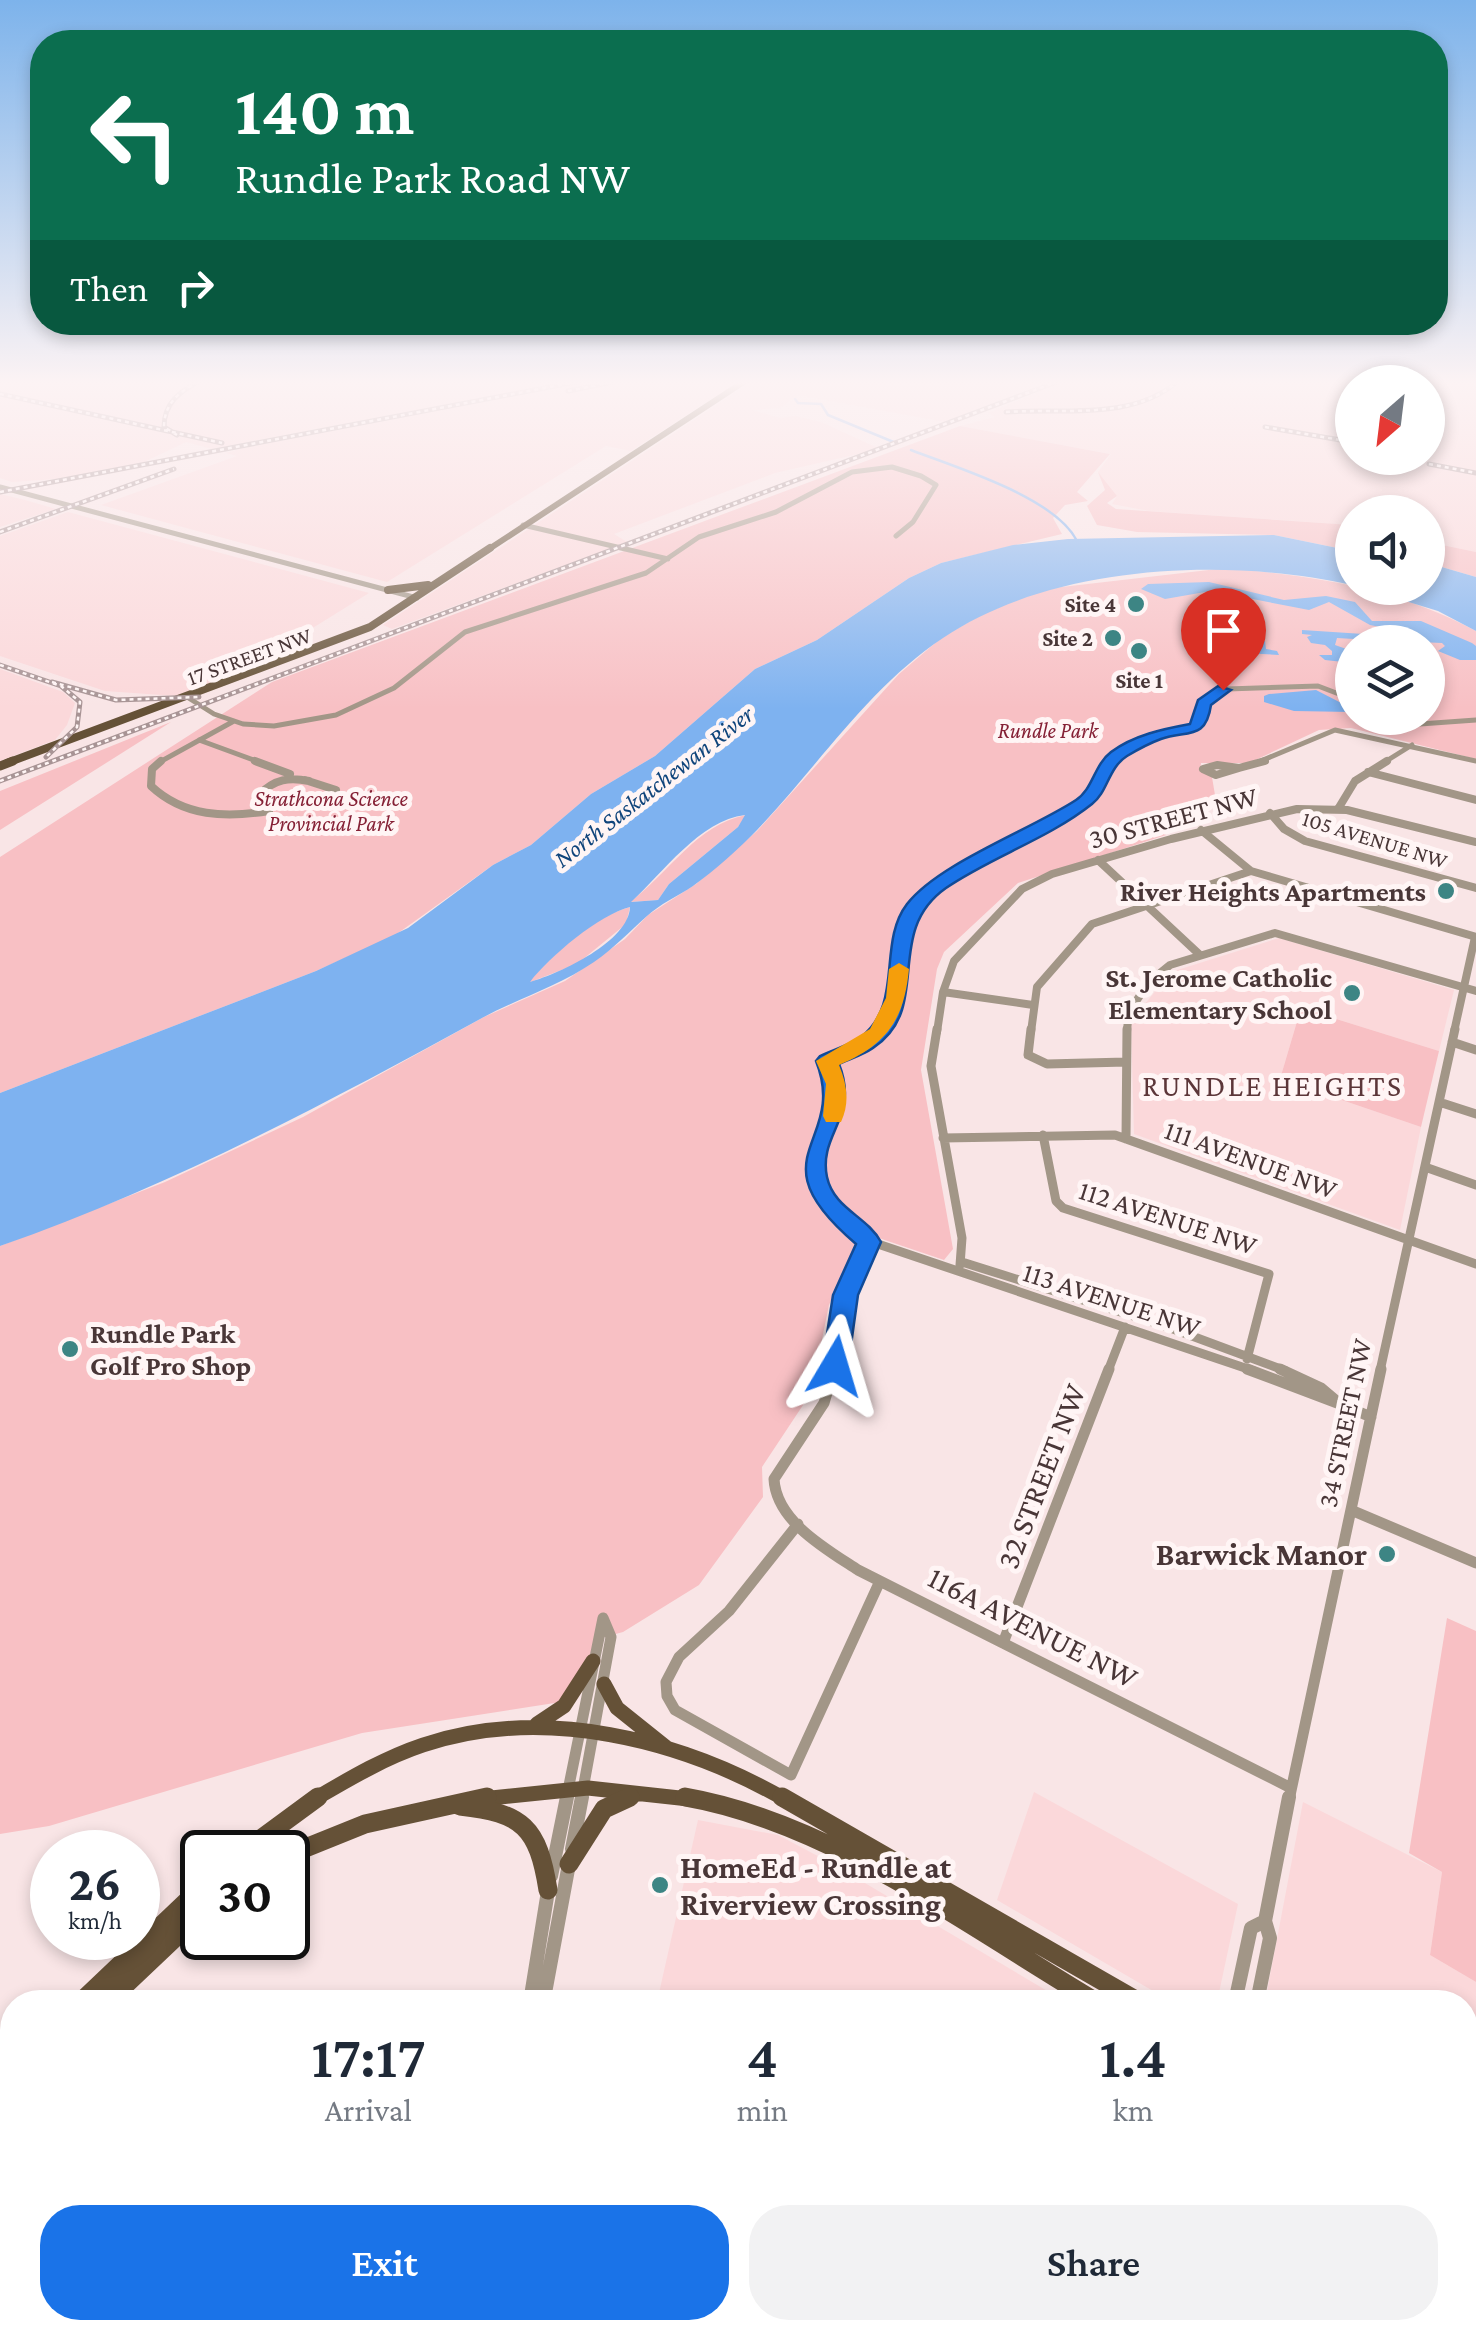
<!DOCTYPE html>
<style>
body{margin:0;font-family:"Crimson Pro",serif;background:#f2f2f3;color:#1f2937;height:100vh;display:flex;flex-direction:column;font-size:38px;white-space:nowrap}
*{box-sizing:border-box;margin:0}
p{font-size:32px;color:#747a83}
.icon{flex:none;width:55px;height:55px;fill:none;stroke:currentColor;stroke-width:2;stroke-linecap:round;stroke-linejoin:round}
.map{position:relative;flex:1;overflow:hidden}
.side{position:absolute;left:0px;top:1990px;width:1478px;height:350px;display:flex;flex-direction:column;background:#fff;border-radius:40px 40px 0 0;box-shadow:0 5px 15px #0003}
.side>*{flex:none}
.top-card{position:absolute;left:30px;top:30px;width:1418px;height:305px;border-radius:40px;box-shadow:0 5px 15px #0003;background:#0b6e4f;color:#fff;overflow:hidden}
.needle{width:65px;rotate:208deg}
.controls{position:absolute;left:1335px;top:365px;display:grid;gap:20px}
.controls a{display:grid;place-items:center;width:110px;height:110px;border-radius:50%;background:#fff;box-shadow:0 5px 15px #0003;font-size:50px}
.speed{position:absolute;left:30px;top:1830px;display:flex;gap:20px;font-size:50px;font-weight:700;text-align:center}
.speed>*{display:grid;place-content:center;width:130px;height:130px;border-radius:50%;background:#fff;box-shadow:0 5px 15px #0003;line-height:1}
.speed small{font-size:25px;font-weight:400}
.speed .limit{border:5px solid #111;border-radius:15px;background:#fff;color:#111}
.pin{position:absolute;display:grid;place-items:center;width:85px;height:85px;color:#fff;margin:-102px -42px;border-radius:50% 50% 50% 0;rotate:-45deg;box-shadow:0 0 10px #0007}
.pin .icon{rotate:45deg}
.me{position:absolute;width:110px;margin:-55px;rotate:7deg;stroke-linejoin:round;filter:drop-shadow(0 0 8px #0008)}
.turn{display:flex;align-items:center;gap:35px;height:210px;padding:0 40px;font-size:45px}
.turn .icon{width:130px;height:130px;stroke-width:2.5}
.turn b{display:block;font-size:70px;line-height:85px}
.then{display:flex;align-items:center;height:95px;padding:0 40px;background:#0003;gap:20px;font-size:38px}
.eta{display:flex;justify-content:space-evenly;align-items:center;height:170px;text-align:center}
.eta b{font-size:60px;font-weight:600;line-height:70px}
.primary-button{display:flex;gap:20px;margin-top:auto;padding:20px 40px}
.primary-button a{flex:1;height:115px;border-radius:40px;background:#1a73e8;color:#fff;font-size:40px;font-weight:600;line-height:115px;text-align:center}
.primary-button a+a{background:#f2f2f3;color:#1f2937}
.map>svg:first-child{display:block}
.built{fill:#fbd8da;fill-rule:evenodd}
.green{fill:#f8c0c4;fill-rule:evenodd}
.water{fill:#7eb2f0;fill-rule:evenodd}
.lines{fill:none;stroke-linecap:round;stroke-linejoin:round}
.stream{stroke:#7eb2f0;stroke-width:2.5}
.minor-far4{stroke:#a29687;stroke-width:5}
.minor-far3{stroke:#a29687;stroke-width:8}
.minor-far2{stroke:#a29687;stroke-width:9}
.minor-far1{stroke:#a29687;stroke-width:11}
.minor{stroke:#a29687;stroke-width:14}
.major-far4{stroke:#655137;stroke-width:6}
.major-far3{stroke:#655137;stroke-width:8}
.major-far2{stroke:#655137;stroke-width:9}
.major-far1{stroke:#655137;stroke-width:15}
.major{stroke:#655137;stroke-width:19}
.highway{fill:#4f391a;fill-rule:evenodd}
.rail-casing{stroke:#a89495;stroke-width:5}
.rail{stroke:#fff5f5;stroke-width:2.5;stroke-dasharray:4;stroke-linecap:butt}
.route{fill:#1a73e8;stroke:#114b97;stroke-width:2.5}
.slow{fill:#f59e0b}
.poi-dot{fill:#3d8584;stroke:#fff5f5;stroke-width:4}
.labels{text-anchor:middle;stroke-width:10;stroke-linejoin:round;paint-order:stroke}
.far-poi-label{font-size:22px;font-weight:bold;fill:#493637;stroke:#fff5f5;text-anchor:end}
.far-street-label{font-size:22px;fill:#493637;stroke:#fff5f5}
.far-park-label{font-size:22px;font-style:italic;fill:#852035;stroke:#fff5f5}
.far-water-label{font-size:25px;font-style:italic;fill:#0f447b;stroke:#fff5f5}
.street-label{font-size:28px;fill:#493637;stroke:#fff5f5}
.poi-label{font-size:28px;font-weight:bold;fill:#493637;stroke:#fff5f5;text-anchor:end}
.neighbourhood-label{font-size:30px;letter-spacing:2.5px;fill:#5c3639;stroke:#fff5f5}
.near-street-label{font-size:32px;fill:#493637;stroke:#fff5f5}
.near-poi-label{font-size:32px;font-weight:bold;fill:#493637;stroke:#fff5f5;text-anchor:end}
</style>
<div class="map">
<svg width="1476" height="2340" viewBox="0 0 1476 2340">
<rect width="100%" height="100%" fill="#f9e5e6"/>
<!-- built -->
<path class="built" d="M0,381H569L212,449L186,442L142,463L56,479L12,482L0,478Z
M590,381H739L631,451L606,446L387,582L101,505L237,456L226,453L243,448Z
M753,381L913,385L1049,381L945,422L798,395L780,408L752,410L780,418L795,416L821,422L880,449L775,473L614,534L627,542L609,549L392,629L383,625Z
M1066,381H1476V552L1428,542V512H1352V525L1149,511L1112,504L1117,496L1098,472L1111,454L960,426L995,417L988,413ZM1352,382H1428V458H1352Z
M0,494L25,500L56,509L0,527Z
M68,512L369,593L295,639L272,645L270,655L245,670L176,696L105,691L0,656V536Z
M0,669L63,692L75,703L67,725L55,740L0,761Z
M1279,938L1454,990L1439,1051L1301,1008L1280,1079L1421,1127L1400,1230L1134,1134L1131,1021L1171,972Z
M1034,1792L1238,1904L1217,2002H1172L997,1900Z
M1303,1802L1442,1872L1430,1955L1476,1982V2106L1465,2182V2002H1265Z
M698,1820L778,1835L831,1863L1066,2002H657Z
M1465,2236L1476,2243V2340H1212L1202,2334L1204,2328H1465Z
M1025,2328H1149L1146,2340H1046Z"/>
<!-- green -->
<path class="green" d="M960,426L1110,454L1077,492L1088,501L1065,505L1053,518L1062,534L941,563L909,578L817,640L755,669L655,756L591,794L531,845L493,865L394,936L316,971L0,1093V857L272,682Z
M1098,472L1117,496L1107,503L1116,509L1352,525V551L1274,535L1137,532L1097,525L1087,506L1105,490Z
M1428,542L1476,552V577L1428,563Z
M1226,568C1316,576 1396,588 1476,631V759L1351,728L1319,730L1249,763H1201L1200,771L1212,777L1216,801L1153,820L1166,835L1018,883L944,952L937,969L921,1070L953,1249L944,1260L864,1233L858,1239L829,1305L811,1393L762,1467L763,1497L699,1585L623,1632L601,1638L561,1702L362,1733L49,1826L0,1834V1246L165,1182L303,1117L484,1017L565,981L625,939L648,915L696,884L757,831L899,674L941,638L995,607L1053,588ZM1352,642H1428V718H1352Z
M171,722L0,830V791Z
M746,815L738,827L669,884L658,900L630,902C668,874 697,824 746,815Z
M630,907L626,924L577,964L528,983C554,954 592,917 630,907Z
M1301,1008L1439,1051L1421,1127L1280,1079Z
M1447,1618L1476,1631V1982L1430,1955L1442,1872L1409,1853Z
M473,2328H715L710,2340H467Z"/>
<!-- water -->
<path class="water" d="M1274,535L1352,551V585C1227,557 1052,564 943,638C869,687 818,766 758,829C739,849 715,870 693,886C678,896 660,904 647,916C629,932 614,948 594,962C559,986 519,998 482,1018C325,1104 169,1187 0,1246V1093L316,971L408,928L493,865L531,845L591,794L655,756L755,669L817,640L909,578L941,563L1013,545L1068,539ZM745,815L738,827L669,884L658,900L631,902C662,874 700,820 745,815ZM630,907C629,941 561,973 530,982C549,957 600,914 630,907Z
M1428,563L1476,577V631L1438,611L1363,588H1428Z
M1209,582L1284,600L1326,596L1355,602L1372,621H1421L1472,643L1476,646V660H1460L1438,651L1445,646L1442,643L1420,642L1396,630L1370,625L1329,602L1309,610L1211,591L1165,599L1141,589L1148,584Z
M1241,627L1245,635L1265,641L1266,649L1277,651L1279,655L1243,653L1220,640L1219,635L1228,628Z
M1302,630L1379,635L1406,642L1337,638L1335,645L1352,651V663L1325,660L1319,655H1332V651L1325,645L1311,643L1307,637L1312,635L1302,634Z
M1316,690L1351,708V712L1294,711L1264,702V696L1269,694Z"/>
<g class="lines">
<!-- stream -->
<path class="stream" d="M795,399L798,403L821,404L828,415L896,443
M911,450C957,468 1055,497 1077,541"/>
<!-- minor-far4 -->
<path class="minor-far4" d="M903,381H920
M1089,381H1099
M0,487L417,598
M523,525L668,559
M187,697L214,714L243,724L274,726L336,715L394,688L465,632L646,573L699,537L776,512L852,472L892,467L921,476L936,485L913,522L896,536
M1385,718L1420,724L1476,720
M199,740L262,763
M158,763L234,721
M1108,763L1136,745L1199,724L1201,707L1227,689L1318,686L1352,699
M1256,763L1335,730L1476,761
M1383,763L1412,745"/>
<!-- minor-far3 -->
<path class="minor-far3" d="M161,761L152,769L151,786C184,817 226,818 269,811L267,800L260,801V794C275,779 289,777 309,781
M255,761L290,774
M1217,765L1239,768L1216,775L1203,769Z
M1239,768L1265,761
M1368,772L1476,800
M305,780L336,790
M1338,809L1355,781L1387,761
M1270,813L1284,829L1305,841L1476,888
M1201,830L1251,871L1476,937
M1098,860L1200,955
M943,992L1033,1005
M876,1032L893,1007L899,946L905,924L919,902L972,863L1083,803L1110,761
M937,1032L943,992L954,961L1022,889L1052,874L1171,839L1297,809L1347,810L1476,842
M1031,1032L1037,987L1092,924L1251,871
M1127,1032C1127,1005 1149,981 1170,965L1275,933L1476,991
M1454,1032L1475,937"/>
<!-- minor-far2 -->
<path class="minor-far2" d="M879,1029L862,1044L827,1061C832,1073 837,1086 837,1099C836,1116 827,1129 821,1144C803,1186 836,1220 869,1241L1254,1371
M937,1029L931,1066L962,1238L960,1265
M1031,1029L1028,1055L1047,1064L1126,1062
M1452,1042L1476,1050
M1439,1102L1476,1114
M1043,1135L1056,1201L1063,1208L1269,1274L1247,1359
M943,1138L1115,1135L1476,1264
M1126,1139L1127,1029
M1425,1167L1476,1185
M962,1262L1165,1326L1286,1371
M833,1371L845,1295L869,1241
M1108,1371L1125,1327
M1380,1371L1455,1029"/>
<!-- minor-far1 -->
<path class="minor-far1" d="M834,1369L824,1403L774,1479C776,1521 826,1549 858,1570L1291,1788
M1247,1369L1340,1404L1321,1388L1280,1369
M1340,1404L1371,1417
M1351,1510L1476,1563
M798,1524L729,1611L679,1657L666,1682L667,1696L675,1710L791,1775L880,1581
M1003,1643L1109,1369
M566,1800L603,1618L611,1637L581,1800
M1289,1800L1381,1369"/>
<!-- minor -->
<path class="minor" d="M572,1849L582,1797
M551,1876L567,1797
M530,2002L548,1891
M538,2002L545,1993L569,1864
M1235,2002L1251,1928L1265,1921
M1257,2002L1270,1938L1265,1921L1289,1797
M1001,2328L1020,2340
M448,2340L454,2328
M1174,2340L1180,2328"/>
<!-- major-far4 -->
<path class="major-far4" d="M486,551L745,381"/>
<!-- major-far3 -->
<path class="major-far3" d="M388,590L428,585
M7,763L370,627L490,548"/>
<!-- major-far2 -->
<path class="major-far2" d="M0,766L13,761"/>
<!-- major-far1 -->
<path class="major-far1" d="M604,1684L617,1708L667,1748
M537,1724L564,1706L593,1661
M313,1800C349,1779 384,1758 423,1745C543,1705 680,1739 786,1800
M472,1800L588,1788L698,1800
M624,1800L635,1795"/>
<!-- major -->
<path class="major" d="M685,1797C830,1822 971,1928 1096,2002
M782,1797L1139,2002
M460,1806C523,1813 538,1827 548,1890
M243,1852L318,1797
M288,1855L365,1824L487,1797
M569,1864L604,1809L630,1797
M81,2002L202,1887
M107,2002L202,1912
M0,2080L12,2068
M0,2106L12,2094
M1465,2204L1476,2210"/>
<!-- highway -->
<path class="highway" d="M0,2107C17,2113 13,2132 12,2147C0,2141 0,2122 0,2107Z
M0,2147C17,2154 13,2174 12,2190C0,2183 0,2163 0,2147Z
M34,2328H56L54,2340H32Z
M66,2328H88L87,2340H65Z"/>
<!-- rail casing -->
<g class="rail-casing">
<path id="rail" d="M568,391L617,381
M0,394L222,443
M1006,412C1062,408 1133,421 1178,381
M1265,427L1352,442
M177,435L164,427C164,403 180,391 200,381
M1429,464L1476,473
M0,492L581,381
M0,532L174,469
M0,665L61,686L80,702L77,727L46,757
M52,682L116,700L199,697
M0,781L1059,381"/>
</g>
<!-- rail -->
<use href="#rail" class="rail"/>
</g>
<!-- sky -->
<linearGradient id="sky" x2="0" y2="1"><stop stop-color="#7db3eb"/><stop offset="0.54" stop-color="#fcf3f4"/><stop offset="1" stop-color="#fcf3f4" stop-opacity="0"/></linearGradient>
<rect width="1476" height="709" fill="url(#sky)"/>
<!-- route -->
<path class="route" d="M1218,686L1231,690L1211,705C1206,740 1188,730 1161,739C1150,743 1137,750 1127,756C1108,768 1108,792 1092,804C1048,839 991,857 946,888C882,933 934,1008 873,1048C863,1055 850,1059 839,1064C860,1117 818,1134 827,1177C834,1209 867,1216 881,1242L858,1295L848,1366L844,1373L835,1377L826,1373L822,1366L833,1295L856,1244C751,1155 849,1144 816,1061L820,1056C832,1050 850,1045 861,1037C904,1004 877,943 907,904C939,863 1030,830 1076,800C1093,789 1094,765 1111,752C1134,735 1163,729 1190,724L1198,700Z"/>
<!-- slow -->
<path class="slow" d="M899,963L909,969C904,1021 886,1045 839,1065C847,1084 850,1103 841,1122H826L823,1116L826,1084L816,1061L870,1029L886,998L889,969Z"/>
<!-- markers -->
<g class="poi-dot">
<circle cx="1136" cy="604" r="10"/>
<circle cx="1113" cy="638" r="10"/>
<circle cx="1139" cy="651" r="10"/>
<circle cx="1446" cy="891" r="10"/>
<circle cx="1352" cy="993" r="10"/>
<circle cx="70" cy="1349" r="10"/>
<circle cx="1387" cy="1554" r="10"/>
<circle cx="660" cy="1885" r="10"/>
</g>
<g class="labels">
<!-- far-poi labels -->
<g class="far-poi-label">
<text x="1116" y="612">Site 4</text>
<text x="1093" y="646">Site 2</text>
<text x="1139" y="688" text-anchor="middle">Site 1</text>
</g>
<!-- far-street labels -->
<g class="far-street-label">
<text transform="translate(249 656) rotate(-20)" y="8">17 STREET NW</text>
<text transform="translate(1375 839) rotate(17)" y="8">105 AVENUE NW</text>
</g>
<!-- far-park labels -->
<g class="far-park-label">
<text x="1048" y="738">Rundle Park</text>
<text x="331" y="806">Strathcona Science<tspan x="331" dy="25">Provincial Park</tspan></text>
</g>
<!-- far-water labels -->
<g class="far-water-label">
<text transform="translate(653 786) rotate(-38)" y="9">North Saskatchewan River</text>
</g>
<!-- street labels -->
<g class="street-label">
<text transform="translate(1173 817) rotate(-15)" y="10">30 STREET NW</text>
<text transform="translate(1251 1159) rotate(20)" y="10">111 AVENUE NW</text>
<text transform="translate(1168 1217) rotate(18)" y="10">112 AVENUE NW</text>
<text transform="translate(1112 1299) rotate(18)" y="10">113 AVENUE NW</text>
<text transform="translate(1344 1423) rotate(-78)" y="10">34 STREET NW</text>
</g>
<!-- poi labels -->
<g class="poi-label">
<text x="1426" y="901">River Heights Apartments</text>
<text x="1332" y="987">St. Jerome Catholic<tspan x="1332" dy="32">Elementary School</tspan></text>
<text x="90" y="1343" text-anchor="start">Rundle Park<tspan x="90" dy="32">Golf Pro Shop</tspan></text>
</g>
<!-- neighbourhood labels -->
<g class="neighbourhood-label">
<text x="1273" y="1096">RUNDLE HEIGHTS</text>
</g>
<!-- near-street labels -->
<g class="near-street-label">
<text transform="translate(1041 1476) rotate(-69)" y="11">32 STREET NW</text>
<text transform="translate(1033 1627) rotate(27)" y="11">116A AVENUE NW</text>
</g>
<!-- near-poi labels -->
<g class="near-poi-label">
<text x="1367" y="1565">Barwick Manor</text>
<text x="680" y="1878" text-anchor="start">HomeEd - Rundle at<tspan x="680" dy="37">Riverview Crossing</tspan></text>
</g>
</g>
</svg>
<div class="controls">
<a><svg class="needle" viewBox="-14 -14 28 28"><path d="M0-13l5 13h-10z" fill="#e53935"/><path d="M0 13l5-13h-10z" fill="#747a83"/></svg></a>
<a><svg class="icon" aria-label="sound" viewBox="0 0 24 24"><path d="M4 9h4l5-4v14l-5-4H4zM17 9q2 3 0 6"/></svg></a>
<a><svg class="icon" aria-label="layers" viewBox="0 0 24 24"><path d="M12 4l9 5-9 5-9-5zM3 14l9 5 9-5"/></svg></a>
</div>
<div class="speed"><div>26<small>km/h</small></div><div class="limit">30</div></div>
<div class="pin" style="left:1223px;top:690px;background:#d93025"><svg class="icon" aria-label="arrive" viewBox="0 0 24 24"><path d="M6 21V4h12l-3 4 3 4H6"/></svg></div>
<svg class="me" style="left:835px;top:1366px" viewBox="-20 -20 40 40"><path d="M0-17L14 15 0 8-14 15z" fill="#1a73e8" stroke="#fff" stroke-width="4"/></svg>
<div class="top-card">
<div class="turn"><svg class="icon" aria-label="left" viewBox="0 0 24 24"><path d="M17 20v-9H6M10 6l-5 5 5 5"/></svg><div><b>140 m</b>Rundle Park Road NW</div></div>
<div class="then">Then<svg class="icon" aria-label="right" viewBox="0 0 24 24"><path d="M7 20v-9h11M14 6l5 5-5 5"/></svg></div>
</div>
<section class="side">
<div class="eta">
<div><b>17:17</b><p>Arrival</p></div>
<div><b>4</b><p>min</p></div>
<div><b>1.4</b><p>km</p></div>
</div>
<div class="primary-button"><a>Exit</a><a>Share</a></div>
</section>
</div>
